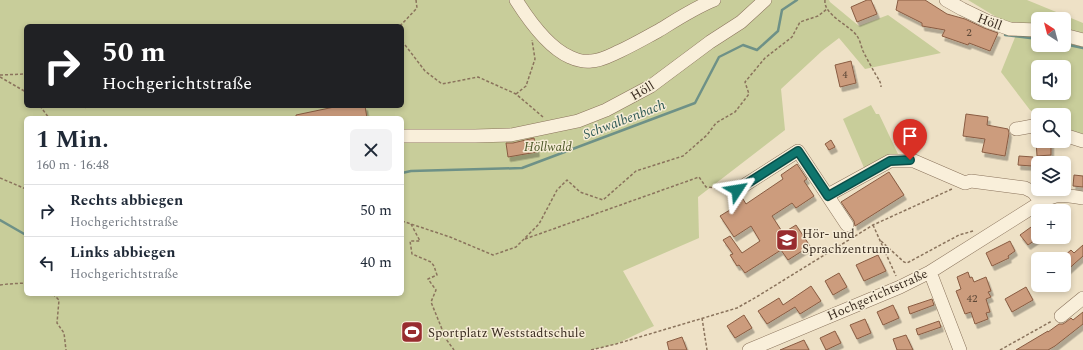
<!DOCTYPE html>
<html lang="de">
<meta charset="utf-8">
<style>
body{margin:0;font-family:Spectral,serif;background:#f2f2f3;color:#1f2937;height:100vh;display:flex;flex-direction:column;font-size:15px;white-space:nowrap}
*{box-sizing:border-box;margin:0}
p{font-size:13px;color:#747a83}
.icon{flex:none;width:22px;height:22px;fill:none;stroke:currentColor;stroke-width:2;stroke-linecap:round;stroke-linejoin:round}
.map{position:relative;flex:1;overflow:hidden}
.details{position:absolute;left:24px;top:116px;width:380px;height:180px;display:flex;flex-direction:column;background:#fff;border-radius:6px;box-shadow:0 2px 6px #0003}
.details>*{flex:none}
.hud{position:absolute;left:24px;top:24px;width:380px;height:84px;border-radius:6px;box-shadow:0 2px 6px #0003;background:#202124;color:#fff;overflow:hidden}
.needle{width:26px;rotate:324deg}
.controls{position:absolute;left:1031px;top:12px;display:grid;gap:8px}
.controls a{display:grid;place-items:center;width:40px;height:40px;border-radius:6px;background:#fff;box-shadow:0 2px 6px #0003;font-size:20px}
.pin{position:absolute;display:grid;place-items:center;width:34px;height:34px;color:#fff;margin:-41px -17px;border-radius:50% 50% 50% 0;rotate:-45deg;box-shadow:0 0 4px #0007}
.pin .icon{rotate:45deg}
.me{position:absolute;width:44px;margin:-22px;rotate:57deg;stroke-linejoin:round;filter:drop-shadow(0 0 3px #0008)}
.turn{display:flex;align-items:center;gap:14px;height:84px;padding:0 12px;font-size:18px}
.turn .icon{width:52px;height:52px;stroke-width:2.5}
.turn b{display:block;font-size:28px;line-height:34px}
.round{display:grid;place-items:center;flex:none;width:42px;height:42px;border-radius:6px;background:#f2f2f3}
.headline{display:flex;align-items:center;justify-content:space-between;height:68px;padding:0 12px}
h1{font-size:24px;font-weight:700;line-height:30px}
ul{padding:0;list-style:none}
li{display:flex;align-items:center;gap:12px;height:52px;padding:0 12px;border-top:1px solid #e0e1e3}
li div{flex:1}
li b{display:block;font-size:15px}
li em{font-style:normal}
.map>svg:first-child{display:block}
.green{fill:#c8cd9a;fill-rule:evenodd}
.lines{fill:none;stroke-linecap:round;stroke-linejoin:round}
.stream{stroke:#6e9187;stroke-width:2.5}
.building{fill:#cc9c7d;stroke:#895c42;filter:url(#shadow)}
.minor-casing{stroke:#8a735c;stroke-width:14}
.path{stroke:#8a735c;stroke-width:1.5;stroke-dasharray:3 2;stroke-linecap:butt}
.minor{stroke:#f9efda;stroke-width:13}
.route-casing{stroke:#0a4d48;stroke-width:10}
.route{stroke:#0f766e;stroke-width:7}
.labels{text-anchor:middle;stroke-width:3;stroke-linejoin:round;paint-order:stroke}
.number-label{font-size:11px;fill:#5e4837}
.street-label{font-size:13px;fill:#3a2c20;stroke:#f6ecd6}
.park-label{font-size:13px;font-style:italic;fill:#4b5626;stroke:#f6ecd6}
.poi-label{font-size:13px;fill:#3a2c20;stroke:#f6ecd6;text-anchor:start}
.water-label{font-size:14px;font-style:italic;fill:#2f5a56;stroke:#f6ecd6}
</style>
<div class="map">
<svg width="1083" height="350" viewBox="0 0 1083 350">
<defs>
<filter id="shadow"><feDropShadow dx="2.5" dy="4.5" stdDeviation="0" flood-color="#0004"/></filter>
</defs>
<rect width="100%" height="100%" fill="#eee1c6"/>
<!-- green -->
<path class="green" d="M0,0H829L830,2L859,26L888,15L941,53L865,69L839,38L822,51L781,89L785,130L698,197L699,238L623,271L654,326L616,344L591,350H0ZM26,26H402V106H26ZM26,118H402V294H26Z
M968,0H1027L1083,23V136L1064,130V115H1039L1030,110L1001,72L1018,30ZM1038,19H1064V45H1038ZM1038,67H1064V93H1038Z
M871,105L876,114H879L898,154L865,170L843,119Z"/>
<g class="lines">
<!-- stream -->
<path class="stream" d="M1005,35L1038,39
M1064,44L1083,48
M402,173L411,171L522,168L695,103L719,57L743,45L757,50L778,31L782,10L797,0
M0,220L26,235"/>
</g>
<!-- building -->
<path class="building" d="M867,0H871L877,14L857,22L851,7Z
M898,0H925L947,14L965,19L984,28L998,33L990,51L969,43L968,45L942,36L945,30L922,26V23L896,10Z
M851,61L856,83L840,87L835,65Z
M339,106H365L367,118H296V115Z
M966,114L988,117L987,125L1008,129L1009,133L1005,156L982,152L985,139L963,136Z
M534,138L537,152L508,157L506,143H513Z
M831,140L835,147L829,150L825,144Z
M1036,141H1051V155L1037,156Z
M1019,156L1033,157L1032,166L1018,165Z
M797,164L807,179L804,181L814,196L796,208L792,203L772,216L783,233L796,225L810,246L788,260L781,250L745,273L739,265L737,266L730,255L733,254L723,240L730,236L742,253L760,241L751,226L734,237L720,216L738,205L736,204L743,199L746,204L783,179L781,175Z
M889,172L904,195L855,226L854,221L841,202Z
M1074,175L1083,176V187L1073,186Z
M1038,222V238L1028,245L1020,235Z
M1010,241L1015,251L1008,256L1009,258L992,266L986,253Z
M1083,245V256L1064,273V256L1071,250L1074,253Z
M878,255L886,271L864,281L856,265Z
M968,272L970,278L972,277L974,282L986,277L991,291L988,292L991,297L986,299L990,312L986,313L988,319L975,324L971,312L965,314L956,291L961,289L957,277Z
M839,273L847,287L833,295L825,281Z
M811,286L821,301L800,314L795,307L767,324L758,311L779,298L783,305Z
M1026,287L1033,300L1012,312L1005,299Z
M932,299L934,305L910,314L908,307Z
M893,305L899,318L883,325L877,312Z
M1083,312V324L1055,346L1048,350H1016L1048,331V332L1059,324H1063L1066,322L1071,318L1073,320Z
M744,315L752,328L735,338L727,326Z
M865,319L871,333L857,339L850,325Z
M939,321L941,327L918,335L916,329Z
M835,331L841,343L826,350L820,338Z
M906,335L913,350H897L893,339Z
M682,337L687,350H669L667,342Z
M804,340L809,350H780Z"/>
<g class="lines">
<!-- minor casing -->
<g class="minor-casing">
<path id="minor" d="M516,0C528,19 549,48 570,57C576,60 585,62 591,61C601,61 611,55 620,51C633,45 645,38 658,31C676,20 694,8 714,0
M946,0L962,9L987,21L1010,29L1038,30
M1064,35L1083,40
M1016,129L1038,125
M1064,135L1083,141
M402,136H475L511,135L578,121L606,110L651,86L710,42L741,22L765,0
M737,190L798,151L847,225
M828,195L890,161H914L965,183L971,181L1025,188L1033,192L1041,202
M930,272L960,350
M1061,316L1083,298
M749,350L900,287L930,272L1041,202C1058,193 1064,195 1083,198"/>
</g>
<!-- path -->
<path class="path" d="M825,0C823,15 851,26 857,36C860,40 861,46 863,51C867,59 872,68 876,75C879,80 881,82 881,87
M400,26L417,8L416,0
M402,41L425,71L442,84L478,77L516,94L543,117
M0,75L26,74
M0,77L26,92
M516,94L526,86L535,59L532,40
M40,106L49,118
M85,108L86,106
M0,178L26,189
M402,221L450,237L493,255L516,247L539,224L557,190L567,180L580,192L603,200L636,171L683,156L707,135L716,123L735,112L749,94L745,82L765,58L792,37L800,22L818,16L827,9
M411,224L420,241H410L412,254L431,262L434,266L437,275L428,279L436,290L431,302L446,339L454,350
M873,225L896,276
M525,239L699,177L706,187L726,189
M881,241L904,262L907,263L959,235L973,231
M0,285L8,284L26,283
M53,294L59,300L57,323L64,333L66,350
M227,294H229
M702,318L707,350
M591,350L616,344L737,308L758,296L873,225L952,189
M1000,350L1052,321"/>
<!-- minor -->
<use href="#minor" class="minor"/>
</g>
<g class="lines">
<!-- route casing -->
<g class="route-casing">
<path id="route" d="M737,190L798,151L828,196L890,161L910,160"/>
</g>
<!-- route -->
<use href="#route" class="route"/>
</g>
<!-- icons -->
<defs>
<g id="school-square" transform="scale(1.15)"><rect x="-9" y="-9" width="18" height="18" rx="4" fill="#982c2f" stroke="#f6ecd6"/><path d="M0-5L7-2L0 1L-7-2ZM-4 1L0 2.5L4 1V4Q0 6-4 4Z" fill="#fff"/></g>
<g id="stadium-square" transform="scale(1.15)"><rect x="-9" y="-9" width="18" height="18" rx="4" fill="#982c2f" stroke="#f6ecd6"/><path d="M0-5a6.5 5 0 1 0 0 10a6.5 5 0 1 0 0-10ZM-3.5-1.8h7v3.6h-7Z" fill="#fff"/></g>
</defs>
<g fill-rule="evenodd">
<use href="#school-square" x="787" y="240"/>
<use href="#stadium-square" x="412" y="332"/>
</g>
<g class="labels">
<!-- number labels -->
<g class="number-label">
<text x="969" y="36">2</text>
<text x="845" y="78">4</text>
<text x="972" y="302">42</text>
</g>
<!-- street labels -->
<g class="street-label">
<text transform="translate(990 21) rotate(21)" y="5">Höll</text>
<text transform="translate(642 90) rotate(-31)" y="5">Höll</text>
<text transform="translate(877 294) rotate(-24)" y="5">Hochgerichtstraße</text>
</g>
<!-- park labels -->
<g class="park-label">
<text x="548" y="151">Höllwald</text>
</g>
<!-- poi labels -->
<g class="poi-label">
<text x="802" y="238">Hör- und<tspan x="802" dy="15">Sprachzentrum</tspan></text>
<text x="428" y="337">Sportplatz Weststadtschule</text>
</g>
<!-- water labels -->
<g class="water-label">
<text transform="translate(624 119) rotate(-21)" y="5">Schwalbenbach</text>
</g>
</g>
</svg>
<div class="controls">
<a><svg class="needle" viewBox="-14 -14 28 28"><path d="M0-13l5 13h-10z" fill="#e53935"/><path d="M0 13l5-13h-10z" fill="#747a83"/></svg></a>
<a><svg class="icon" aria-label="sound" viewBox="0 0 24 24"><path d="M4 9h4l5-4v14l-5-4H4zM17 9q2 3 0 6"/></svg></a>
<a><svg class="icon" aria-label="search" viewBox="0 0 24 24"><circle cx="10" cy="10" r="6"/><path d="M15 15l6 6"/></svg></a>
<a><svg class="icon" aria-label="layers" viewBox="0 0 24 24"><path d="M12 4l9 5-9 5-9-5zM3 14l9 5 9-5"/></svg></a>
<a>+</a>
<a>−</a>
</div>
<div class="pin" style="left:910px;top:160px;background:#d93025"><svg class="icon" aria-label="arrive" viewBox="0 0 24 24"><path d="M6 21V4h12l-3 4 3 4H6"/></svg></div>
<svg class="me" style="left:737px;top:190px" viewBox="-20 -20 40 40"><path d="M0-17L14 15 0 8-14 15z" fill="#0f766e" stroke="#fff" stroke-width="4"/></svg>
<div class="hud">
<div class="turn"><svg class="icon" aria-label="right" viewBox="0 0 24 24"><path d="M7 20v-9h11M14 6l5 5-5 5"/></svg><div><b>50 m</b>Hochgerichtstraße</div></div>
</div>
<section class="details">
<div class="headline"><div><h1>1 Min.</h1><p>160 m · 16:48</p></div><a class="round"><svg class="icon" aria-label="close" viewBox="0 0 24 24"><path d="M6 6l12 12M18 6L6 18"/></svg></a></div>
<ul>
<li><svg class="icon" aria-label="right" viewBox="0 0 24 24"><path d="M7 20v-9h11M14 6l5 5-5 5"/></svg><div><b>Rechts abbiegen</b><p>Hochgerichtstraße</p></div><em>50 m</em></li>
<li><svg class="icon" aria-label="left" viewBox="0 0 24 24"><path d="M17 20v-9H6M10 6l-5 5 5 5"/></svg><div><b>Links abbiegen</b><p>Hochgerichtstraße</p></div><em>40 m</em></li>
</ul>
</section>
</div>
